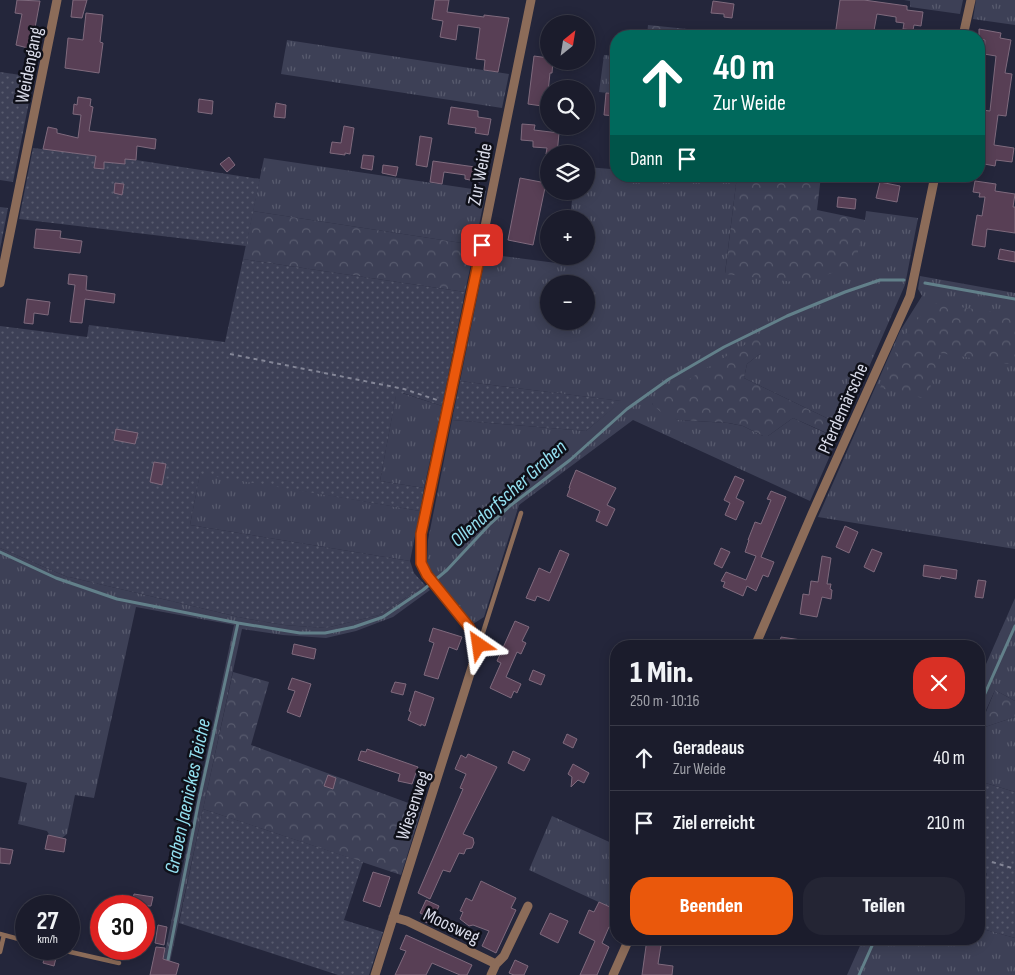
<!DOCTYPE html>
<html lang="de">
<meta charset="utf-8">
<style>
body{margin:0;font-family:"Sofia Sans Condensed",sans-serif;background:#242534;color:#f1f3f6;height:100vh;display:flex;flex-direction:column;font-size:19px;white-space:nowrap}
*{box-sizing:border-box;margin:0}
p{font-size:16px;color:#a0a1a9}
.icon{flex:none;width:28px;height:28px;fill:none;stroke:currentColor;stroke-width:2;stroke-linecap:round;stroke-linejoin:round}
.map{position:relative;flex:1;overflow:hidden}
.sheet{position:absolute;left:610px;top:640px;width:375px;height:305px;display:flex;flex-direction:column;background:#1b1c2c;border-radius:20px;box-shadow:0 2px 12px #0003,0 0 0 1px #393a48}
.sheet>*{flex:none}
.banner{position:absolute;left:610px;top:30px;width:375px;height:152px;border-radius:20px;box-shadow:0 2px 12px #0003,0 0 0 1px #393a48;background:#00695c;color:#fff;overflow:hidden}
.needle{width:32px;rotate:30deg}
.tools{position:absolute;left:540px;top:15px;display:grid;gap:10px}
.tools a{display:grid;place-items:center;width:55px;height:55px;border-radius:50%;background:#1b1c2c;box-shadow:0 2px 12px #0003,0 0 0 1px #393a48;font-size:25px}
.speed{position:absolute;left:15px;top:895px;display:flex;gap:10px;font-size:25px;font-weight:700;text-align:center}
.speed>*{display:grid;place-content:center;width:65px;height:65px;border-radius:50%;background:#1b1c2c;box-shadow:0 2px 12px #0003,0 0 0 1px #393a48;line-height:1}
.speed small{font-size:12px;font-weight:400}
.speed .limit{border:8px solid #d22;background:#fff;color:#111}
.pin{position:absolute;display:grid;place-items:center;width:42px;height:42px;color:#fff;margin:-21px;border-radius:10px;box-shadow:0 2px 8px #0006}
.me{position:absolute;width:55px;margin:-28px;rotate:328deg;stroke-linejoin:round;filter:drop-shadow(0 0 4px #0008)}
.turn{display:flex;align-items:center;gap:18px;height:105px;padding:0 20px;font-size:22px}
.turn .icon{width:65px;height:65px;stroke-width:2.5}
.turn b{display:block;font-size:35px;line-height:42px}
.then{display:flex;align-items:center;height:48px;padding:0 20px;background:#0003;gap:10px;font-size:19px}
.round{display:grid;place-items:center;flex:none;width:52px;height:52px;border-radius:20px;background:#242534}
.headline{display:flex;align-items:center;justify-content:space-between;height:85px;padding:0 20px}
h1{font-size:30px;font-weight:800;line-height:38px}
.primary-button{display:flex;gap:10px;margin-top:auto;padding:10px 20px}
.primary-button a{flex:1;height:58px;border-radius:20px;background:#ea580c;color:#fff;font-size:20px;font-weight:800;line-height:58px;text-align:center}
.primary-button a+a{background:#242534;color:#f1f3f6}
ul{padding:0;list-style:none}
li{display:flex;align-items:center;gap:15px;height:65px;padding:0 20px;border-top:1px solid #393a48}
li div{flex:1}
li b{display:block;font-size:19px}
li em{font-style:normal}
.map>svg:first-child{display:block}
.grass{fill:url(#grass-tufts);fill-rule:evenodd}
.forest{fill:url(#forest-crowns)}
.garden{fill:url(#garden-dots)}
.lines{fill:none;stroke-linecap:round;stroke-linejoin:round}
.stream{stroke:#62808a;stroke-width:3}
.building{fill:#583f55;stroke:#7f6a7d}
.path{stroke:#848697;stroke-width:2;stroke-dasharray:4 4;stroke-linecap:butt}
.service{stroke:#8c6c59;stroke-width:4.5}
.minor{stroke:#8c6c59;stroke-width:9}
.route-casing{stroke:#983908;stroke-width:12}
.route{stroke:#ea580c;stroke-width:9}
.labels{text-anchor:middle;stroke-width:5;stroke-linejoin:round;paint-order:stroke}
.street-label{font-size:19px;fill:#d9dbe9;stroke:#0f1019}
.water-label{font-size:20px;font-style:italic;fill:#94e1f1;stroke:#0f1019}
</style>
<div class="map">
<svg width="1015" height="975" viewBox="0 0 1015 975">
<defs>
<pattern id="grass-tufts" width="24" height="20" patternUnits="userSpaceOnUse" patternTransform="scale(1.25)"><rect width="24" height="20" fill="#3d4056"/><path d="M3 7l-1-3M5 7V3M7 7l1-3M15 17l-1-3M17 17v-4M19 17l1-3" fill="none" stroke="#585b6e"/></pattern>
<pattern id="forest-crowns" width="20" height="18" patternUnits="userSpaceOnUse" patternTransform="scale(1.25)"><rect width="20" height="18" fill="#3d4056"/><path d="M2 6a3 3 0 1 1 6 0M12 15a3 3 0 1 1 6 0" fill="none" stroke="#585b6e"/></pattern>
<pattern id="garden-dots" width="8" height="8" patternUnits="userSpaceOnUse" patternTransform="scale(1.25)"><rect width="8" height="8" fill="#3d4056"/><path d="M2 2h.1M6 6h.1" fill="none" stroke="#585b6e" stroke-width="1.8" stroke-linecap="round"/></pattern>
</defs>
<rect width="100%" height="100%" fill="#24263b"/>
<!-- grass -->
<path class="grass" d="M904,0H963L960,14L910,7V1Z
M976,0H1015V25L973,19Z
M287,40L509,74L502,108L281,74Z
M604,55L616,56V94L599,92Z
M616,141V176H737L725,273L865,220L866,211L918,218L905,285L810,501L633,420L519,505L484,617L473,624L469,622L438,581L427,564L428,540L452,420L586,431L621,401L460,381L486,254L564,264L565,256H586V219H570L573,191H586V167L611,169ZM549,284H586V321H549ZM761,353L747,364L744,378L835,422L828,434L793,418L768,436H763L743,426L728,423L678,420L652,404Z
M264,158L486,191L475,245L253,211Z
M920,276L1015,293V549L818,517L900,331L922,296L918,289Z
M402,393L442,406L424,488L380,481L396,395Z
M200,473L420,511L410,561L190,525Z
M0,548L65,576L243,618L284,625L326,628L379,615L425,585L430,590L393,617L356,631L326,638L283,635L242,629L170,962L160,975L234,625L136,607L94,798L75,795L67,834L62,838L50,836L47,831L18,824L27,783L0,777Z
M1015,598V701L995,690L979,726V680Z
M1015,717V792L979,781V729Z
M552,816L616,845V910L529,870Z
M979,928L1015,938V975H847L863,939H979Z"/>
<!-- forest -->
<path class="forest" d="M648,25L746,35L647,36Z
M737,176H821L817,210L865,220L855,265L803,283L725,274Z
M253,211L475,245L465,292L243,259Z
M932,303L1015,315V365L940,353L927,399L880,388L897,349L909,329Z
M756,338L765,348L761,353L747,364L744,378L835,422L834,430L829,434L793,418L768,436H763L743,426L729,423L678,420L662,413L652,404L663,395Z
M233,672L269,682L251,745L422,808L401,875L203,809Z
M995,690L1015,701V717L979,729Z
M979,870L987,872L979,901Z"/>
<!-- garden -->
<path class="garden" d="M0,72L34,77L13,182L0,180Z
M33,148L136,160L260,179L246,246L19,219Z
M0,207L8,208L0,249Z
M243,259L465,292L442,406L403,393L401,396H396L380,481L424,488L420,511L200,474L190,525L410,561L414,573L425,585L379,615L326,628L284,625L243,618L65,576L0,548V326L87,337L89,325L225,342Z
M460,381L622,401L586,431L452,420Z
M979,781L1015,792V938L979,928V901L987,873L979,870Z
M203,809L363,862L344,920L383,932L369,975H338L179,923Z"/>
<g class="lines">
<!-- stream -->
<path class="stream" d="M925,283L1015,299
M0,552L56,578L117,599L238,623L300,633H325L354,627L383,617L423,590L447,570L489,525L511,505L570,460L627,409L669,379L724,347L787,316L845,292L880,280H904
M979,707L1015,626
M167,965L199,800L238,623
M859,975L875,939"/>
</g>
<!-- building -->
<path class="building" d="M17,0L40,1L32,44L29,43L28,48L16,45L22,14L15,13Z
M73,0H87L82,18L71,17Z
M435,0H449L447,12L484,17V15L509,18L498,72L484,70L485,60L476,59L480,28L458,25L456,40L440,37L443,21L432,19Z
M840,0H864L907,6V10L923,12L921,26L914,25L913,30L903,29L904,23L896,22V17L877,14L873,36H835Z
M713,1L734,4L732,18L724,17V14L711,13Z
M86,13L103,15L100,42L103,43L99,73L65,68L68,38L83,40Z
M979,29L1001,33L1000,38L1011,40L1005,73L1012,74L1006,116L998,115L994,145L1014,148L1012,162L996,160L995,166L979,163V134L982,110L990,111L996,56L984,54L985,40L979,39Z
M534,56L549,58V61H553L552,73H550L548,92L549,107L528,104Z
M606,93L616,94V116L604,115Z
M78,97L91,99L90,106L93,107L89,131L156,139L155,149L137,146L136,160L125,159V164L104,162V169L94,168L96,156L43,149L48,127L57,129V133L78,138L81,115L73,114L74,104L77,105Z
M199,99L213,101L212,114L198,112Z
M276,103L286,105L285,118L274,117Z
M451,107L478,111V117L491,119L488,135L475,133L476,128L448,124Z
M522,124L535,125L534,130L559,133L557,154H546L547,148L533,147V141L521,140Z
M344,126L354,128L350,154L345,153V155L330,153L332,142L341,143Z
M420,136L432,138L427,167L416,165Z
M363,155L374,156L372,170L361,168Z
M229,157L235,165L227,172L220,164Z
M433,161L482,168L480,182L465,179V175L444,172L442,184L430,182Z
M383,165L398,167L396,176L382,173Z
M520,178L546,183L533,245L508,240Z
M975,181L996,184L995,191L1015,194L1013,207H1015V233L987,229L985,247L972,245L977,215L982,216L985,197H979L980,193L973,192Z
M880,182L900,186L897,202L876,198Z
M115,183L124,184L122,195L114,193Z
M838,197L856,199L855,209L837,207Z
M36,229L61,231L60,238L82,241L80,253L34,248Z
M1000,249L1015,252V262L998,259Z
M69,274L87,276L86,290L115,294L114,303L85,299L82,323L70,322L75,285L68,284Z
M27,299L50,302L48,315L34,313L33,324L24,323Z
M116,429L138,433L135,444L114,440Z
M154,462L166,464L162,485L150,482Z
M576,470L616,488L607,505L615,509L607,526L596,521L600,511L567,496L570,488H569L571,482Z
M735,476L744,480L736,498L744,502L736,520L725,515L730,503L724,500Z
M771,491L786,497L761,557L774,562L768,577L763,575L756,591L747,586L743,596L723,587L725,582L721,581L726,572L746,580L756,556L745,552L749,540H748L755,522L761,524L771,500L767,499Z
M845,526L858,532L849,553L836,547Z
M721,548L730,552L722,568L714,564Z
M872,549L882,553L874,572L864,567Z
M560,550L569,554L549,601L537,596L535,601L526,598L539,568L550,573Z
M822,556L831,558L827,584H831L830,589L832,590L831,599L822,597L817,617L800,614L803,594L809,595L811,581L818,582Z
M924,565L957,570L956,579L941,576L940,579L923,576Z
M978,580L986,581L983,598L975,597Z
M515,621L529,627L522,641L526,643L521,654L517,652L506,677L521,684L517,693L514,691L511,698L490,688L501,663L497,661Z
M433,628L462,637L457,650L449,647L438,679L424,675L434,643L429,641Z
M781,637L808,641L807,646H779Z
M294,644L316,649L314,659L292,654Z
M533,670L545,675L541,685L529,680Z
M292,678L311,684L300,717L287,712L295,691L288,689Z
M395,682L406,684L403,695L391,692Z
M415,691L434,698L425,726L421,724V726L408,720L411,712L409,711Z
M567,734L577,739L573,748L563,743Z
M367,749L418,767L412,784L398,781L400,774L358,760L361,751L366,752Z
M513,751L530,759L524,771L508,763Z
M468,754L497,767L463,834L473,838L474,843L472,848L466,849L464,854L459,853L450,872L443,870L430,899L418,893L463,789L460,788L466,774L455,769L461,755L466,758Z
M573,764L589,773L584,783L578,780L571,787L572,777L568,774Z
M328,775L336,778L333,789L324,786Z
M48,835L66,839L64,852L45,849Z
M0,848L13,850L10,864L0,863Z
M373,872L390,877L380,907L363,901Z
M481,881L516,898L511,908L516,910L496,953L482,946L489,931L473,925L469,926L460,919L463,912L460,911L466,898L472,901Z
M134,894L153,897L151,906H132Z
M426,900L439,906L434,917L426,923V916L420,913Z
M599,902L612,908L610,913L615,915L612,921L616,925V928L609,927L602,943L609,947L597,975H580L595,941L579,933L589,910L594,912Z
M550,913L568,921L558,943L540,934Z
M158,925L167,927L164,945L155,943Z
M406,935L472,965L467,975H460L432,963L426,975H395L406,951L400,949Z
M647,939H662L658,964L673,966L672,975H642Z
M156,947L165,948L163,959L179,964L176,975H150Z
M46,952L57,954L54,966L43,963Z
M515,960L528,966L524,975H514L509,973Z"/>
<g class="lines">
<!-- path -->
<path class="path" d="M230,354L404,389L440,401
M992,862L1015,869"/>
<!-- service -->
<path class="service" d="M881,35L886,36
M479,645L521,513
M0,934L26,941
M57,949L119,963
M0,952L4,935"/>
<!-- minor -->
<path class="minor" d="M963,36L971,0
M0,283L57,0
M755,646L812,514L910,296L935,176
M393,917L407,921L496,964
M375,975L479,645L469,627L427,575L421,563V534L449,404L531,0
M491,975L496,964L504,956L528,906
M613,975L629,939"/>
</g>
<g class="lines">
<!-- route casing -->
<g class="route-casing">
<path id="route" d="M479,645L469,627L427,575L421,563V534L482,245"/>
</g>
<!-- route -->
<use href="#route" class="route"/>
</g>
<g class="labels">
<!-- street labels -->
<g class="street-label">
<text transform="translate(28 65) rotate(-79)" y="7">Weidengang</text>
<text transform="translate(479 174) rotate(-79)" y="7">Zur Weide</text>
<text transform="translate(842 408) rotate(-66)" y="7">Pferdemärsche</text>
<text transform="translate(412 805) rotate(-72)" y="7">Wiesenweg</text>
<text transform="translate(452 925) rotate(25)" y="7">Moosweg</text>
</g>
<!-- water labels -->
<g class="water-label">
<text transform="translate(508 493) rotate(-42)" y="7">Ollendorfscher Graben</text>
<text transform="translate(187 796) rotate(-78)" y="7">Graben Jaenickes Teiche</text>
</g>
</g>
</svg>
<div class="tools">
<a><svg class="needle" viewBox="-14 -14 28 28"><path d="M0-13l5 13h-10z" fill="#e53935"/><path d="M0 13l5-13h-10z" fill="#a0a1a9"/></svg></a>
<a><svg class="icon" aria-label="search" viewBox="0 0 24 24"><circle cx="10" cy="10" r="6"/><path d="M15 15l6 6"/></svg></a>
<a><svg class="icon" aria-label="layers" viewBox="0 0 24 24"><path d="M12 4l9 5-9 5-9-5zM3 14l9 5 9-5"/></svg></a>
<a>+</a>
<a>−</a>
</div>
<div class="speed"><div>27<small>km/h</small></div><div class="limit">30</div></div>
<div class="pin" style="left:482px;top:245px;background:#d93025"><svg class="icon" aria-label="arrive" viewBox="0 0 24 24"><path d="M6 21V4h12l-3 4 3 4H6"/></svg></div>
<svg class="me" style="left:479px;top:645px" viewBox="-20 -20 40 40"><path d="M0-17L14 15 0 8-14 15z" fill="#ea580c" stroke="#fff" stroke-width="4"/></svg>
<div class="banner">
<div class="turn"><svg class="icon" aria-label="ahead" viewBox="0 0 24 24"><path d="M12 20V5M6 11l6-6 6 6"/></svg><div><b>40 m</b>Zur Weide</div></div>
<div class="then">Dann<svg class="icon" aria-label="arrive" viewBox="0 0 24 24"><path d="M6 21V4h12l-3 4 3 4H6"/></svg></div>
</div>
<section class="sheet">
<div class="headline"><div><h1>1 Min.</h1><p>250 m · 10:16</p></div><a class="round" style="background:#d93025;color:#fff"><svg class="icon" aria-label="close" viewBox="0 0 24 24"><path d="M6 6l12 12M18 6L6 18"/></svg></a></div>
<ul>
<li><svg class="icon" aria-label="ahead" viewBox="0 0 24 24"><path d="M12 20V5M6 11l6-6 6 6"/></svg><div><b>Geradeaus</b><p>Zur Weide</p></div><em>40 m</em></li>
<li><svg class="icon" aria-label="arrive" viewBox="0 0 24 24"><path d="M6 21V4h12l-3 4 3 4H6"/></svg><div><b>Ziel erreicht</b></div><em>210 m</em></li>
</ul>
<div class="primary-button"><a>Beenden</a><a>Teilen</a></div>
</section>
</div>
